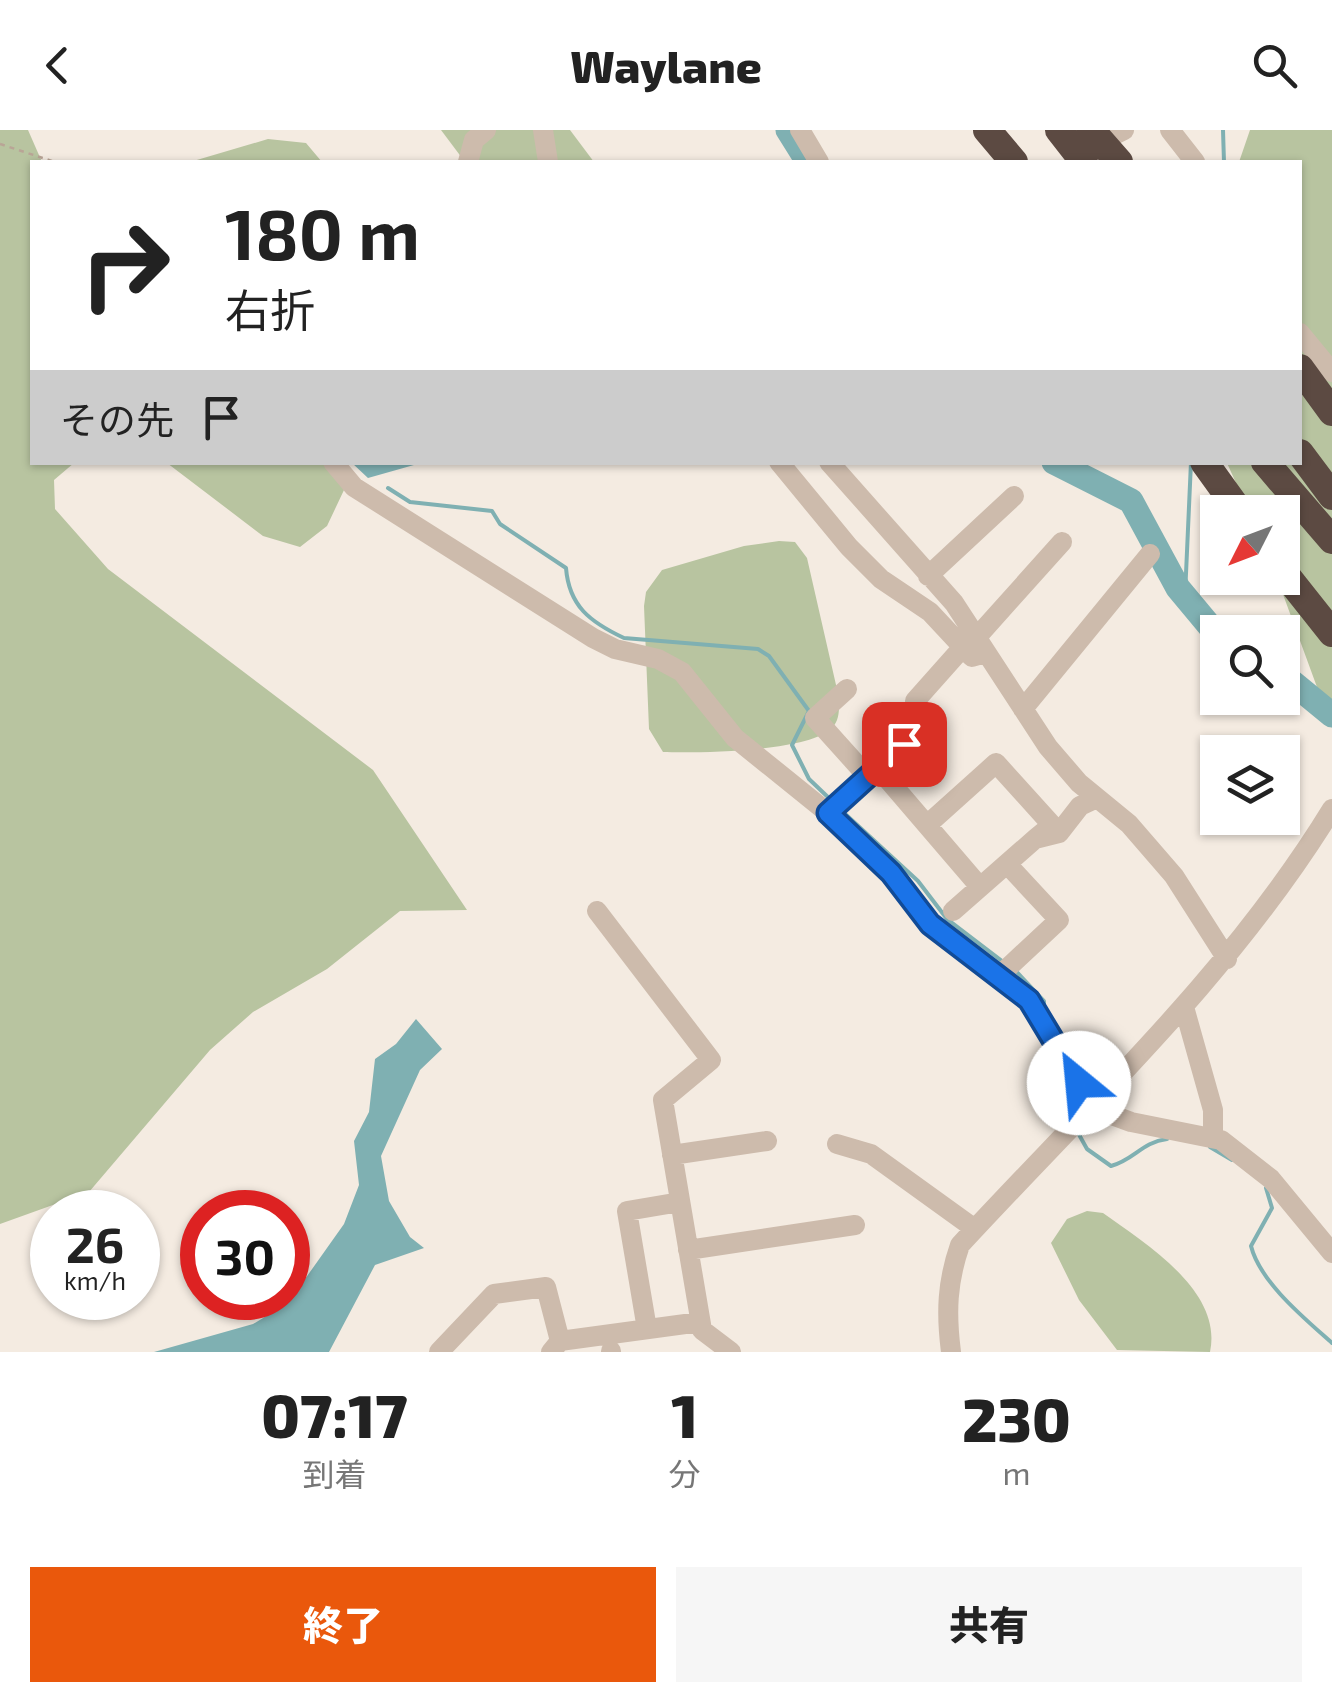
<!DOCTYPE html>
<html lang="ja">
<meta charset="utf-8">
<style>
body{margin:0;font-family:"Exo 2","Noto Sans JP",sans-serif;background:#f6f6f6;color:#222;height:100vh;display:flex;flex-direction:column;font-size:38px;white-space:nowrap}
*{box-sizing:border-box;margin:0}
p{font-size:32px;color:#767676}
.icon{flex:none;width:55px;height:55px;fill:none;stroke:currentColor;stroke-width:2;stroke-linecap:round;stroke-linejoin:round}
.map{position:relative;height:1222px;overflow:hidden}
.drawer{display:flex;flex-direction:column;background:#fff;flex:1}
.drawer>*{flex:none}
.hud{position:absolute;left:30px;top:30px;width:1272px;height:305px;border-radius:0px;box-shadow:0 2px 8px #0004;background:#fff;color:#222;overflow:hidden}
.needle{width:65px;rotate:228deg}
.tools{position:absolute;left:1200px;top:365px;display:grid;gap:20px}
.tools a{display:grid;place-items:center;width:100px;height:100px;border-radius:0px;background:#fff;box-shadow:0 2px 8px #0004;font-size:50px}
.speed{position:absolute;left:30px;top:1060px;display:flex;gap:20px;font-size:50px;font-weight:700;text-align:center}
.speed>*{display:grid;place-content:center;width:130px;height:130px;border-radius:50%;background:#fff;box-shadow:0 2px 8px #0004;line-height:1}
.speed small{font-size:25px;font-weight:400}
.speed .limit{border:15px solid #d22;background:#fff;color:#111}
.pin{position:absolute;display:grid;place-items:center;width:85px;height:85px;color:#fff;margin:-42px;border-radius:20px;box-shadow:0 5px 15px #0006}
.me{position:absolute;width:110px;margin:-55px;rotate:332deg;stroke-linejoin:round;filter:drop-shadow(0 0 8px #0008)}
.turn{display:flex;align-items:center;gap:35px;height:210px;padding:0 30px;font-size:45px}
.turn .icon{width:130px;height:130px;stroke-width:2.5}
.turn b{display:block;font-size:70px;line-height:85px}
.then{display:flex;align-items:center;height:95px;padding:0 30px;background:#0003;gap:20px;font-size:38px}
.eta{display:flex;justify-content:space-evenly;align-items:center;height:170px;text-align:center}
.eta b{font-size:60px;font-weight:800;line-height:70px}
.cta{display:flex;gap:20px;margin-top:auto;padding:20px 30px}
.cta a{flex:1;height:115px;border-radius:0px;background:#ea580c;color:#fff;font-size:40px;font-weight:800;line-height:115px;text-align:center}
.cta a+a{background:#f6f6f6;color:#222}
header{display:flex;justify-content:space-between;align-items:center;height:130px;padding:0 30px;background:#fff;font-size:45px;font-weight:800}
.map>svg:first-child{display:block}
.green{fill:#b8c4a0}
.water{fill:#7fb0b2}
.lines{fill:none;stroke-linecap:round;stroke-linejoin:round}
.stream{stroke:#7fb0b2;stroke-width:4}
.river{stroke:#7fb0b2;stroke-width:25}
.path{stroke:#b9a596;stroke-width:2.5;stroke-dasharray:5 5;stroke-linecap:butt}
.minor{stroke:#cdbbac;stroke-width:20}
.highway{stroke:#5c4a42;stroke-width:28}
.route-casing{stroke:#114b97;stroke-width:25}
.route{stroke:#1a73e8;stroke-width:18}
</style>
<header><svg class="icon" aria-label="back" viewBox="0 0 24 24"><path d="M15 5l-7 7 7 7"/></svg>Waylane<svg class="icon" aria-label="search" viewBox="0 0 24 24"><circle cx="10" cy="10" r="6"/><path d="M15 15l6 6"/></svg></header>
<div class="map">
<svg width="1332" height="1222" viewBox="0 0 1332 1222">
<rect width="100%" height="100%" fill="#f4ebe1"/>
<!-- green -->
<path class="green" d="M0,0H28L42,32H32V332L74,333L54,350L55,379L108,439L373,640L467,780L400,781L327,839L253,882L210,920L89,1062L0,1094Z
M441,0H570L594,32H465Z
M1250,0H1332V598L1277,448H1282V382H1249L1227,333L1300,332V32H1239Z
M268,9L306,13L322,32H190Z
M167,333H333L344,360L327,396L300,417L263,406Z
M779,411L795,412L807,428L839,568C839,579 840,590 832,598C809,622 698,623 663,622L649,599L644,476L646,462L662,440L744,416Z
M1087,1081L1103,1083C1146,1114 1223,1161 1210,1222L1117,1220L1079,1170L1051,1113L1067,1089Z"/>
<!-- water -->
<path class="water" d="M352,333H421L368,348Z
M416,889L442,919L420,940L381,1026L389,1071L410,1107L424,1118L375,1135L329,1222H154L253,1194L288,1173L344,1094L359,1055L354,1011L369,982L375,929L396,914Z"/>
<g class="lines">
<!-- stream -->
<path class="stream" d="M1223,0L1224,32
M388,358L410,372L492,381L500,394L566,438C569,476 590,492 624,508L758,519L769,526L809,581L792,615L809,649L832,671
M1185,466L1191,332
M842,681L918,751L947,789L1002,831
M1014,839L1044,871V878
M1044,912L1070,988
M1077,1001L1087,1019L1111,1036C1134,1030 1142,1012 1167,1009
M1210,1017L1232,1030
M1266,1058L1272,1078L1251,1116C1260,1152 1304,1188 1332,1213"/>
<!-- river -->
<path class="river" d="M788,0L808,32
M1054,332L1131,371L1178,458L1218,506
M1282,544L1332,585"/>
<!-- path -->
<path class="path" d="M0,14L55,32"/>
<!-- minor -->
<path class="minor" d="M543,0L548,32
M800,0L819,32
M1170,0L1195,32
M1114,5L1124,0
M468,32L474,10L486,0
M1300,203L1332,242
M333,332L354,357L593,508L615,519L658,529L682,542L735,608L828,683L891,743L930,793L1029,870L1093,978L1131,992L1221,1010L1271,1049L1332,1123
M779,332L849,417L881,449L930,482L972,527L986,523
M829,332L954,473L1048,617L1079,653L1129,694L1174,746L1227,829
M928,446L1014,366
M976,508L1062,412
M847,559L815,588L868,647
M915,571L963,517
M1023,579L1150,424
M878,638L980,757
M828,683L931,590
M927,695L996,633L1052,695L1035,709
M597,781L711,930L663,970L702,1200L731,1222
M953,781L1035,709L1059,703L1080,676L1097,668
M999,846L1059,790L1007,734
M1184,877L1213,980V1008
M837,1014L871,1024L975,1099
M672,1025L767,1011
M688,1120L855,1095
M647,1199L627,1081L680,1072
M439,1222L494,1164L546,1157L560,1211
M551,1222L560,1211L700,1192
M611,1222V1221
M951,1222C946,1183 947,1152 960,1115C1090,974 1231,844 1332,679"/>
<!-- highway -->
<path class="highway" d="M987,0L1014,32
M1059,0L1084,32
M1091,0L1119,32
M1300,238L1332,282
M1300,323L1332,366
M1204,332L1240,382
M1265,332L1332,410
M1282,440L1332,503"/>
</g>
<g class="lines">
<!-- route casing -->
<g class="route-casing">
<path id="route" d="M904,614L828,683L891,743L930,794L1029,870L1079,953"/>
</g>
<!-- route -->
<use href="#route" class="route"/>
</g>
</svg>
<div class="tools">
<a><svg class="needle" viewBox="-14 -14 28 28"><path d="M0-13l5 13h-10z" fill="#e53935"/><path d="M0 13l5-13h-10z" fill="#767676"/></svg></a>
<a><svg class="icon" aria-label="search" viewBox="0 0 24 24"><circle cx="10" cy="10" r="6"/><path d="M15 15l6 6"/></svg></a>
<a><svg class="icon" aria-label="layers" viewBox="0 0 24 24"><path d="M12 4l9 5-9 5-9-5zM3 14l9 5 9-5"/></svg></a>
</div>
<div class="speed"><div>26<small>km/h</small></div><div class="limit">30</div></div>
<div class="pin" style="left:904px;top:614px;background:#d93025"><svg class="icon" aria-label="arrive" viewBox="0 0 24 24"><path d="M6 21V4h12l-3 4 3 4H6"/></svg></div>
<svg class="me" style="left:1079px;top:953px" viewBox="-20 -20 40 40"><circle r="19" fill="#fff"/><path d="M0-13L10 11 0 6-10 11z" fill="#1a73e8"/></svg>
<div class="hud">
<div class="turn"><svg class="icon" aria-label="right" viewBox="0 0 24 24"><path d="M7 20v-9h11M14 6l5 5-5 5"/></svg><div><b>180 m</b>右折</div></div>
<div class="then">その先<svg class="icon" aria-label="arrive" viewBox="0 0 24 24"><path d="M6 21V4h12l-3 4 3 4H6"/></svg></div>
</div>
</div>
<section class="drawer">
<div class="eta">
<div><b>07:17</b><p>到着</p></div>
<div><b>1</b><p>分</p></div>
<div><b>230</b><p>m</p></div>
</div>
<div class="cta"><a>終了</a><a>共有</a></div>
</section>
